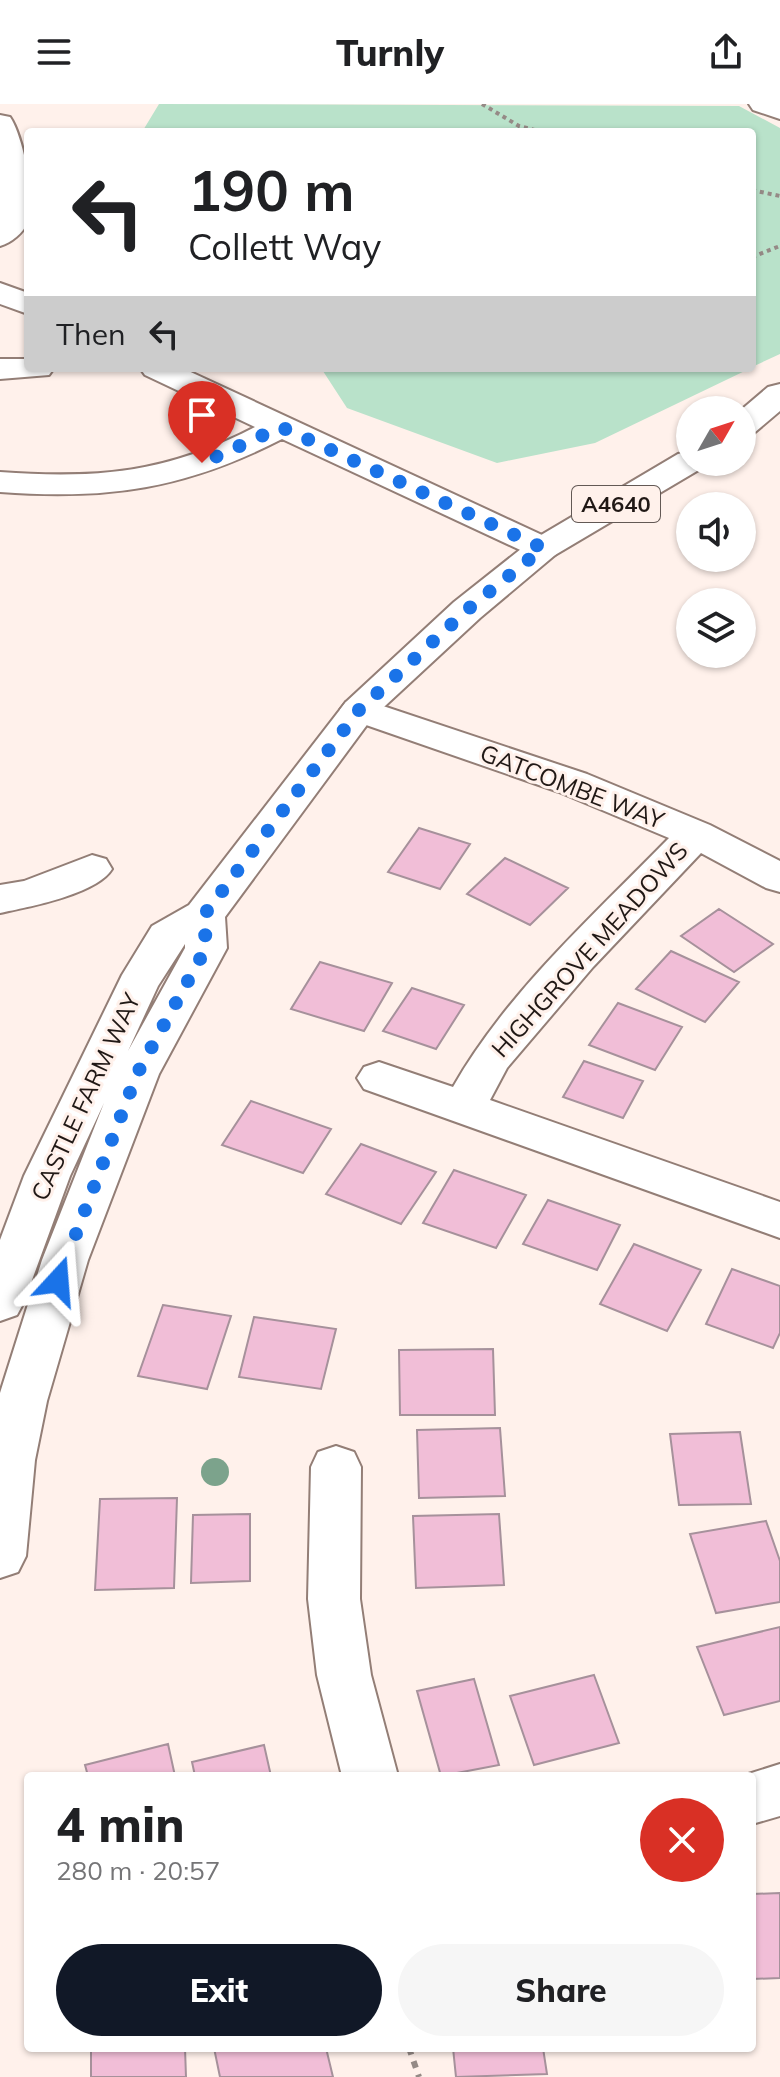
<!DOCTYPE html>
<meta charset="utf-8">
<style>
body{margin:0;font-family:Mulish,sans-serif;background:#f6f6f6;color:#202124;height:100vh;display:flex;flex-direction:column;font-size:30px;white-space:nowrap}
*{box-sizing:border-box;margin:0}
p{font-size:26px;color:#757577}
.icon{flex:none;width:44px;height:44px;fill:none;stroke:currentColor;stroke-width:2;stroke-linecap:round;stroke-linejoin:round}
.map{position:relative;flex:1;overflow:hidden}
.side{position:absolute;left:24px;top:1668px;width:732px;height:280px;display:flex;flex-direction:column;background:#fff;border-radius:8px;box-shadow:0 2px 6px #0004}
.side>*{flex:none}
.hud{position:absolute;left:24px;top:24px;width:732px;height:244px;border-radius:8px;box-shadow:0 2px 6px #0004;background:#fff;color:#202124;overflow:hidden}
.needle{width:52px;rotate:51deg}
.controls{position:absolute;left:676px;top:292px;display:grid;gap:16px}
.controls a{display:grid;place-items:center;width:80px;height:80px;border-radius:50%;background:#fff;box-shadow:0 2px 6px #0004;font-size:40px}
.pin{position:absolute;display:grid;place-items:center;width:68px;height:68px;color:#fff;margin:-82px -34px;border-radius:50% 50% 50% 0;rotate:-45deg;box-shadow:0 0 8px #0007}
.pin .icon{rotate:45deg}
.me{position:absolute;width:88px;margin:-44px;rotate:19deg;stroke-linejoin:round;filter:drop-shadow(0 0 6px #0008)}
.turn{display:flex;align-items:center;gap:28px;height:168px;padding:0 32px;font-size:36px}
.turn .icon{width:104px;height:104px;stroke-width:2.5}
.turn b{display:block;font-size:56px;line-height:68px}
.then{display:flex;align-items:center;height:76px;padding:0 32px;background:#0003;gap:16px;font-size:30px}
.round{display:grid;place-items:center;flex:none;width:84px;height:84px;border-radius:42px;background:#f6f6f6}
.overview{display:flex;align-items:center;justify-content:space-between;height:136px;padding:0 32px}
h1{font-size:48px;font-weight:800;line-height:60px}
.button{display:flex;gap:16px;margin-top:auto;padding:16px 32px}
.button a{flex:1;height:92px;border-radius:48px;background:#111827;color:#fff;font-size:32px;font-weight:800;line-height:92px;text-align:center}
.button a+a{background:#f6f6f6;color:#202124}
header{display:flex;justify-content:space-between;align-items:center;height:104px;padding:0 32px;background:#fff;font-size:36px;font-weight:800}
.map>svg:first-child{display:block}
.green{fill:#b9e2ca}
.building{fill:#f1bed7;stroke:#a6919b;stroke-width:2}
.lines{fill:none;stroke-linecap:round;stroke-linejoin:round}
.minor-casing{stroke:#937e76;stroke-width:4}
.major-casing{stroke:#937e76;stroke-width:4}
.path-far1{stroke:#958a86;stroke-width:4;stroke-dasharray:4 4;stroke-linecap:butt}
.path{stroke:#958a86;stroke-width:6;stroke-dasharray:7 7;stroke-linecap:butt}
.minor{fill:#fff;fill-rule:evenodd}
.major{fill:#fff;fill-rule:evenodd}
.tree{fill:#7ca38c}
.route{stroke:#1a73e8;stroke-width:14;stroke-dasharray:0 25.2}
.labels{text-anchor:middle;stroke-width:6;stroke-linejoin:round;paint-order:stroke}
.shield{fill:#fff1eb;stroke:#635955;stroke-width:2}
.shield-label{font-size:22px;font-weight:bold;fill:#201815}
.street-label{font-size:24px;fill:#201815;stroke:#fff1eb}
</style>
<header><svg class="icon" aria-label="menu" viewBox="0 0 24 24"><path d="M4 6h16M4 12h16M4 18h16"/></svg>Turnly<svg class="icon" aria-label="share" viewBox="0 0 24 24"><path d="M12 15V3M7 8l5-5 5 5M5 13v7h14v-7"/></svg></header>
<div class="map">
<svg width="780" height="1973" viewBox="0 0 780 1973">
<rect width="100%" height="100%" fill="#fff1eb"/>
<!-- green -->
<path class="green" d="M159,0L739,2L780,24V250L752,263V28H142Z
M321,264H751L595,339L497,359L347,304Z"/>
<!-- building -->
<path class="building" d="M419,724L470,740L440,785L388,768Z
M505,754L568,784L530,821L467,790Z
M719,805L773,840L734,868L681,832Z
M671,847L739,878L705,918L636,885Z
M320,858L392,879L364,927L291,905Z
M412,884L464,901L436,945L383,927Z
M618,899L682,923L655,966L589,941Z
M584,957L643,977L623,1014L563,993Z
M251,997L331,1025L303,1069L222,1041Z
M361,1040L436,1068L401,1120L326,1090Z
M454,1066L526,1091L496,1144L423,1119Z
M548,1096L620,1121L597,1166L523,1140Z
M634,1140L701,1166L667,1227L600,1200Z
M732,1165L780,1182V1229L773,1244L706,1220Z
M163,1201L231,1212L207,1285L138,1272Z
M254,1213L336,1225L321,1285L239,1273Z
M493,1245L495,1311H400L399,1246Z
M500,1324L505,1392L419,1394L417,1326Z
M740,1328L751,1400L679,1401L670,1330Z
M177,1394L174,1484L95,1486L100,1395Z
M250,1410V1477L191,1479L193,1411Z
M499,1410L504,1481L416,1484L413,1412Z
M766,1417L780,1457V1498L716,1509L690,1430Z
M780,1523V1597L724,1611L697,1543Z
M594,1571L619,1639L534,1661L510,1592Z
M474,1575L499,1661L441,1672L417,1587Z
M168,1640L175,1672H88L85,1661Z
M264,1641L271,1672H195L192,1658Z
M780,1789V1874L752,1875V1790Z
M91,1944H185L186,1973H91Z
M214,1944H326L333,1973H220Z
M453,1944H543L547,1970L456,1973Z"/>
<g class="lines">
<!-- minor casing -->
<g class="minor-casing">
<path id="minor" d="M0,11L10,13C23,32 36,96 28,118C23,129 11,139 0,142Z
M0,179L28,189V210L0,200Z
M0,255H28V264H54L49,271L0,275Z
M140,264H182L555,437L561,444L555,451L543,455L531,451L282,335C185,385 108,396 0,388V368C98,375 167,369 255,323L145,271Z
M359,594L587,670L710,721L780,757V788L766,784L701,749L593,863L507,964L490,996L780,1098V1134L364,985L357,974L364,963L379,958L453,983C507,888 593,812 669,734L559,688L346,614L340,606L346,598Z
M92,751L106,755L112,765C97,790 29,803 0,809V781L24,777Z
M336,1342L354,1348L361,1363L360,1495L371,1571L398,1672H342L317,1571L308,1495L311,1363L318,1348Z
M780,1660V1712L752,1720V1672H742Z"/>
</g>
<!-- major casing -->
<g class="major-casing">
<path id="major" d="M749,0H780V15L753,6Z
M780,280V307L754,329L742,332L741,306L768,283Z
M690,347V358H706L702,364L555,451L480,514L372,614L225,813L227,844L159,970L88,1156L47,1297L35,1356L26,1452L18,1468L0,1474V1289L42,1156L104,999L70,1072L24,1198L17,1211L0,1217V1136L24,1072L122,871L152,822L189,801L346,598L454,498L531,437L678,350ZM185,840V844L128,947L158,882Z"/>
</g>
<!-- path-far1 -->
<path class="path-far1" d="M482,0L519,22L542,28
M752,86L780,92
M752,153L780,142
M76,265H118"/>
<!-- path -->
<path class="path" d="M409,1944L419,1973"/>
<!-- minor -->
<use href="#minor" class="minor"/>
<!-- major -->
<use href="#major" class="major"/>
</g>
<!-- trees -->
<circle class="tree" cx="215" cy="1368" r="14"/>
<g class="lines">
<!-- route -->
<path class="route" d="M58,1177L137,970L206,844L204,811L359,606L467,506L543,444L281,323L202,359"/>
</g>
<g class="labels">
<!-- shield labels -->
<rect class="shield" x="572" y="382" width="88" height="36" rx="6"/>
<g class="shield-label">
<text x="616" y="408">A4640</text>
</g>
<!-- street labels -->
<g class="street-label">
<text transform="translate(572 683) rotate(21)" y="8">GATCOMBE WAY</text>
<text transform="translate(590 846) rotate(-48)" y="8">HIGHGROVE MEADOWS</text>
<text transform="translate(86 993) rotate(-65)" y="8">CASTLE FARM WAY</text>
</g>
</g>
</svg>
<div class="controls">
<a><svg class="needle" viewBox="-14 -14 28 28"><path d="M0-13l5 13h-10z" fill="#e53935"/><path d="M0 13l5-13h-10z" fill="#757577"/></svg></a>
<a><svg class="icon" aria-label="sound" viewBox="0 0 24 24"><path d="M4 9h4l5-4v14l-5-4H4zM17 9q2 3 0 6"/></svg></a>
<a><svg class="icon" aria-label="layers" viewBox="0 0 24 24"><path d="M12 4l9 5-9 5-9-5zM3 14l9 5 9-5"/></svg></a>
</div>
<div class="pin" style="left:202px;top:359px;background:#d93025"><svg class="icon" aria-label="arrive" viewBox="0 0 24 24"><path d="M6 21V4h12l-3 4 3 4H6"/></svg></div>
<svg class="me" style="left:58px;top:1177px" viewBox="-20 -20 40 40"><path d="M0-17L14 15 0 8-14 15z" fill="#1a73e8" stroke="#fff" stroke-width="4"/></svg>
<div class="hud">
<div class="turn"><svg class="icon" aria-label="left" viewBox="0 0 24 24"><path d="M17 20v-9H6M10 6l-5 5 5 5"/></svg><div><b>190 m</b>Collett Way</div></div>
<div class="then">Then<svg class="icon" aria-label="left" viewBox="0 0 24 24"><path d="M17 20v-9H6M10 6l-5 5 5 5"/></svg></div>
</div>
<section class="side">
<div class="overview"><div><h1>4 min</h1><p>280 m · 20:57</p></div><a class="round" style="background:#d93025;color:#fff"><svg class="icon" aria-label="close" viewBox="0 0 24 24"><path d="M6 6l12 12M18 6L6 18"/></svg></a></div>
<div class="button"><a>Exit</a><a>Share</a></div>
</section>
</div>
